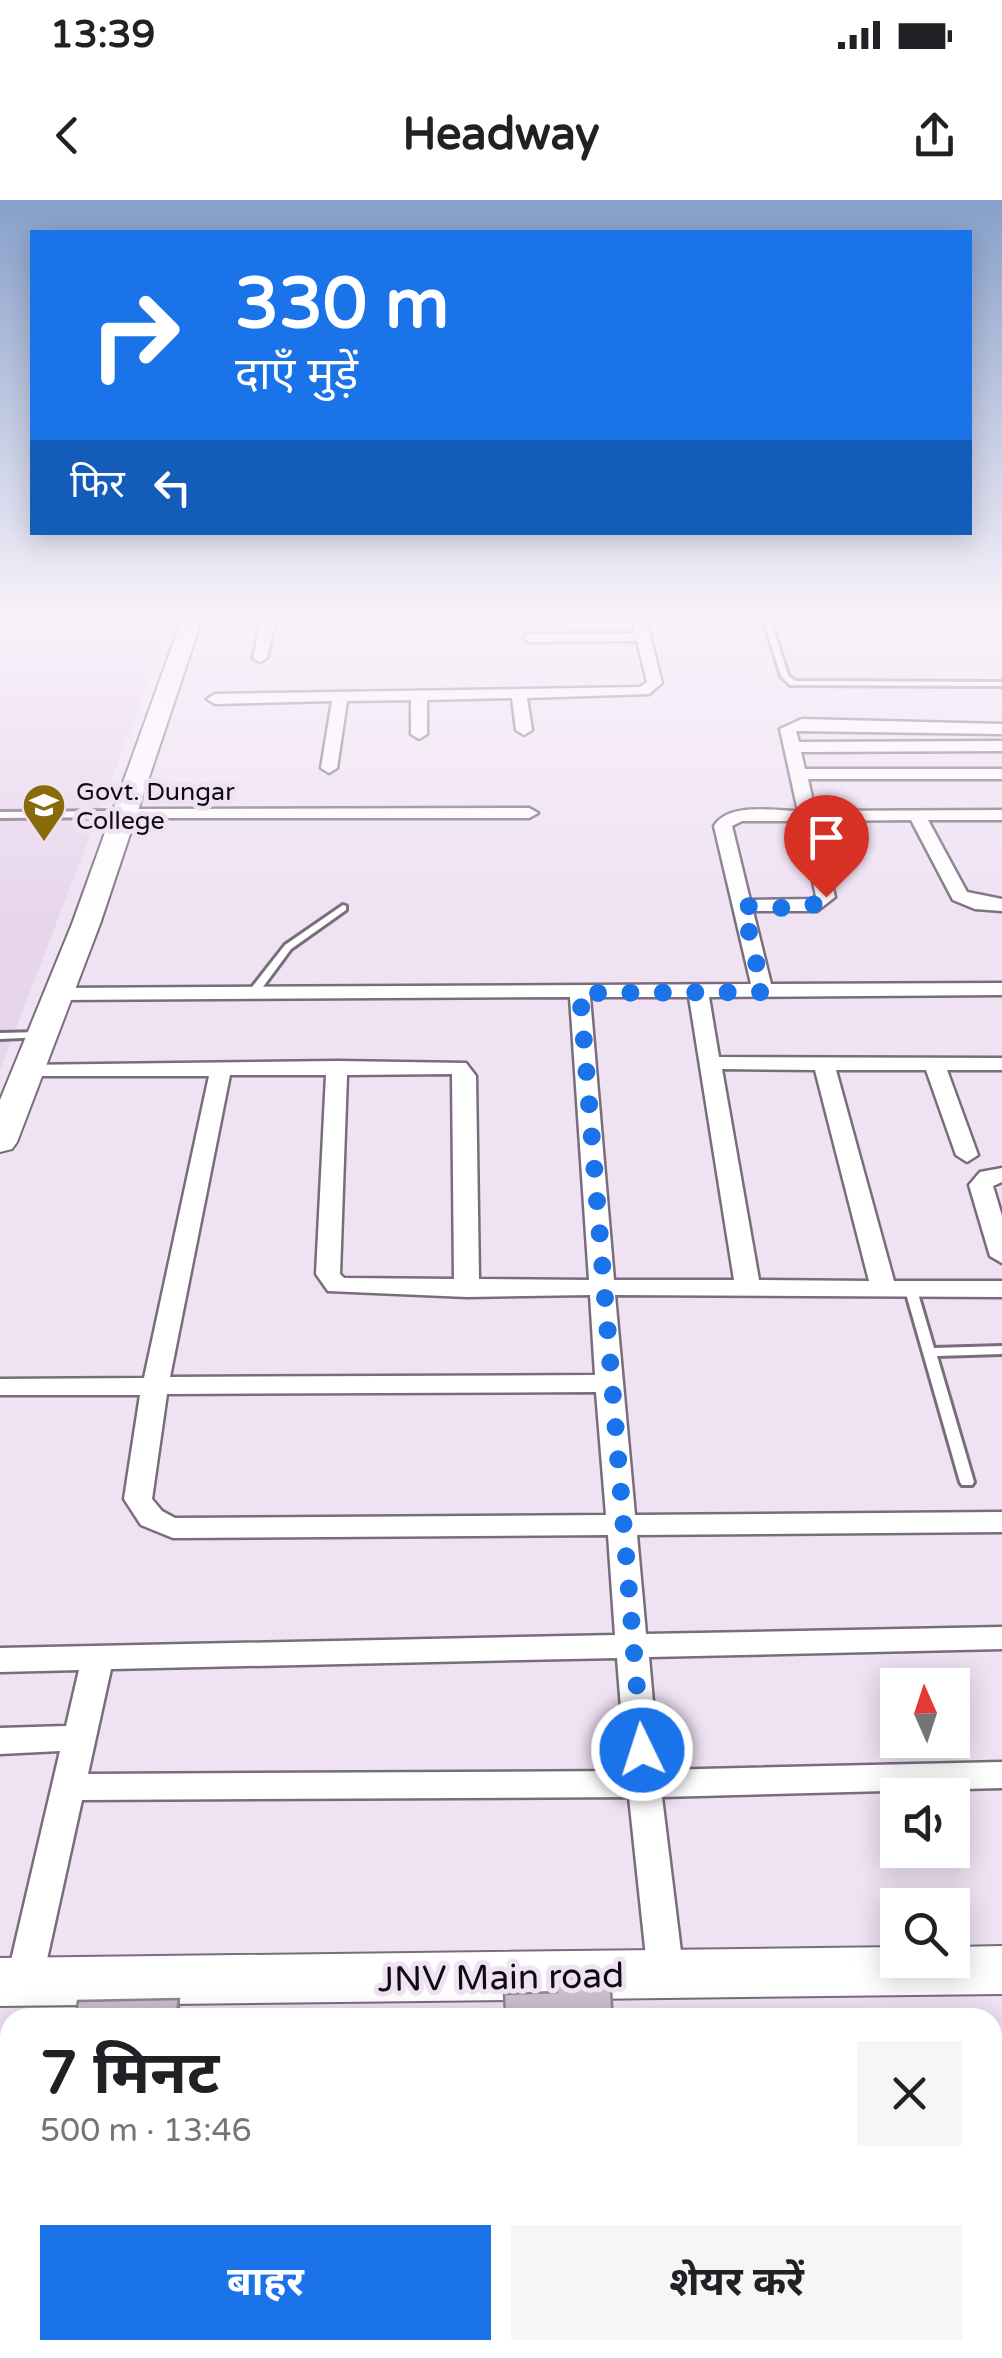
<!DOCTYPE html>
<html lang="hi">
<meta charset="utf-8">
<style>
body{margin:0;font-family:"Varela Round","Noto Sans Devanagari",sans-serif;background:#f6f6f6;color:#202124;height:100vh;display:flex;flex-direction:column;font-size:38px;white-space:nowrap}
*{box-sizing:border-box;margin:0}
p{font-size:32px;color:#757577}
.icon{flex:none;width:55px;height:55px;fill:none;stroke:currentColor;stroke-width:2;stroke-linecap:round;stroke-linejoin:round}
.map{position:relative;flex:1;overflow:hidden}
.details{position:absolute;left:0px;top:1808px;width:1002px;height:352px;display:flex;flex-direction:column;background:#fff;border-radius:30px 30px 0 0;box-shadow:0 5px 25px #0003}
.details>*{flex:none}
.banner{position:absolute;left:30px;top:30px;width:942px;height:305px;border-radius:0px;box-shadow:0 5px 25px #0003;background:#1a73e8;color:#fff;overflow:hidden}
.needle{width:65px;rotate:357deg}
.controls{position:absolute;left:880px;top:1468px;display:grid;gap:20px}
.controls a{display:grid;place-items:center;width:90px;height:90px;border-radius:0px;background:#fff;box-shadow:0 5px 25px #0003;font-size:50px}
.pin{position:absolute;display:grid;place-items:center;width:85px;height:85px;color:#fff;margin:-102px -42px;border-radius:50% 50% 50% 0;rotate:-45deg;box-shadow:0 0 10px #0007}
.pin .icon{rotate:45deg}
.me{position:absolute;width:110px;margin:-55px;rotate:356deg;stroke-linejoin:round;filter:drop-shadow(0 0 8px #0008)}
.turn{display:flex;align-items:center;gap:35px;height:210px;padding:0 40px;font-size:45px}
.turn .icon{width:130px;height:130px;stroke-width:2.5}
.turn b{display:block;font-size:70px;line-height:85px}
.then{display:flex;align-items:center;height:95px;padding:0 40px;background:#0003;gap:20px;font-size:38px}
.round{display:grid;place-items:center;flex:none;width:105px;height:105px;border-radius:0px;background:#f6f6f6}
.headline{display:flex;align-items:center;justify-content:space-between;height:170px;padding:0 40px}
h1{font-size:60px;font-weight:700;line-height:75px}
.action{display:flex;gap:20px;margin-top:auto;padding:20px 40px}
.action a{flex:1;height:115px;border-radius:0px;background:#1a73e8;color:#fff;font-size:40px;font-weight:700;line-height:115px;text-align:center}
.action a+a{background:#f6f6f6;color:#202124}
.status{display:flex;justify-content:space-between;align-items:center;height:70px;padding:0 50px;background:#fff;direction:ltr}
.status svg{height:28px;fill:currentColor}
header{display:flex;justify-content:space-between;align-items:center;height:130px;padding:0 40px;background:#fff;font-size:45px;font-weight:700}
.map>svg:first-child{display:block}
.built{fill:#e7d5ec}
.lines{fill:none;stroke-linecap:round;stroke-linejoin:round}
.lane-casing{stroke:#796d7c;stroke-width:6}
.street-casing{stroke:#796d7c;stroke-width:5}
.secondary-casing{stroke:#796d7c;stroke-width:4}
.lane{fill:#fff;fill-rule:evenodd}
.street{fill:#fff;fill-rule:evenodd}
.secondary{fill:#fff;fill-rule:evenodd}
.shaded-wall{fill:#8d8590}
.building{fill:#cabece;stroke:#8d8590;stroke-width:2.5}
.route{stroke:#1a73e8;stroke-width:18;stroke-dasharray:0 32.4}
.labels{text-anchor:middle;stroke-width:10;stroke-linejoin:round;paint-order:stroke}
.far-poi-label{font-size:25px;fill:#0e0a0f;stroke:#efe2f3;text-anchor:start}
.near-street-label{font-size:35px;fill:#0e0a0f;stroke:#efe2f3}
</style>
<div class="status"><b>13:39</b><svg viewBox="0 0 49 12"><path d="M0 12V9h3v3zM5 12V6h3v6zM10 12V3h3v9zM15 12V0h3v12zM26 1h20v11H26zM47 4h2v5h-2z"/></svg></div>
<header><svg class="icon" aria-label="back" viewBox="0 0 24 24"><path d="M15 5l-7 7 7 7"/></svg>Headway<svg class="icon" aria-label="share" viewBox="0 0 24 24"><path d="M12 15V3M7 8l5-5 5 5M5 13v7h14v-7"/></svg></header>
<div class="map">
<svg width="1002" height="2158" viewBox="0 0 1002 2158">
<rect width="100%" height="100%" fill="#efe2f3"/>
<!-- built -->
<path class="built" d="M0,416H174L0,870Z"/>
<g class="lines">
<!-- lane casing -->
<g class="lane-casing">
<path id="lane" d="M762,416H769L788,475L795,481L1002,482V486L790,485L781,476Z
M0,612L123,611L127,614L123,617L0,618Z
M343,705L346,706V710L291,749L257,795H249V791L285,745Z
M41,832L45,833V837L0,839V833Z
M911,1086L917,1090L934,1148L1002,1146V1154L937,1156L974,1282L972,1285H962L960,1282L905,1090Z"/>
</g>
<!-- street casing -->
<g class="street-casing">
<path id="street" d="M262,416H276L267,458L260,462L253,458Z
M631,416H645L662,483L649,494L527,498L532,530L524,535L516,530L512,498L427,500V534L419,539L411,534V500L347,501L337,568L329,573L321,568L332,501L215,504L207,499L215,494L640,487L647,482L637,441L530,442L523,438L530,434L635,433Z
M802,519L1002,524V534L796,531L799,542L1002,541V551L801,552L805,569H1002V579H808L815,611L1002,610V620H928L967,692L1002,699V711L975,709L953,700L911,620L817,621L835,697L817,711H753L771,784L1002,783V795L709,797L719,857L1002,858V870H947L978,955L967,962L956,955L926,870H836L894,1081H1002V1097L615,1095L635,1315L1002,1312V1332L637,1335L646,1434L1002,1427V1449L649,1457L659,1570L1002,1562V1588L662,1597L684,1776L679,1787L666,1792L653,1787L648,1776L629,1597L82,1600L42,1782L37,1793L24,1798L11,1793L6,1782L60,1551L0,1554V1528L66,1526L79,1470L0,1472V1448L615,1435L608,1335L173,1338L141,1325L124,1299L140,1195H0V1179L144,1178L209,876H30L22,875L19,870L22,865L337,861L466,863L476,876L479,1079L589,1080L570,797L59,800L49,794L59,788L751,784L714,626C729,602 773,611 798,611L780,529ZM742,621H800L816,696L812,699L750,700L732,626ZM590,797H689L734,1080H614ZM722,869L815,870L869,1081L759,1080ZM452,874L454,1079L344,1078L340,1074L347,875ZM230,875H326L316,1074L328,1091L467,1097L590,1095L595,1175L170,1177ZM596,1192L606,1315L175,1318L162,1311L152,1299L167,1194ZM617,1458L626,1571L88,1574L111,1469Z
M123,609L529,608L538,613L529,618H117V610Z
M1002,968V982L993,986L1002,1016V1063L990,1056L969,985L980,972Z
M992,1987H1002V2027H992Z
M0,2000H10V2040H0Z
M165,2150H209L208,2158H164Z
M304,2150H348V2158H304Z
M538,2150H582V2158H538Z"/>
</g>
<!-- secondary casing -->
<g class="secondary-casing">
<path id="secondary" d="M183,416H203L100,724L17,942L12,949L0,952V900L72,724Z
M1002,1746V1794L0,1806V1758L898,1747V1760H952V1747Z"/>
</g>
<!-- lane -->
<use href="#lane" class="lane"/>
<!-- street -->
<use href="#street" class="street"/>
<!-- secondary -->
<use href="#secondary" class="secondary"/>
</g>
<!-- shaded-wall -->
<path class="shaded-wall" d="M179,1799L182,1818H176Z"/>
<!-- building -->
<path class="building" d="M610,1776L613,1818H505L504,1794L557,1792L556,1778Z
M179,1799L176,1818H75L78,1801Z"/>
<!-- sky -->
<linearGradient id="sky" x2="0" y2="1"><stop stop-color="#87a0ca"/><stop offset="0.58" stop-color="#f8f2fa"/><stop offset="1" stop-color="#f8f2fa" stop-opacity="0"/></linearGradient>
<rect width="1002" height="719" fill="url(#sky)"/>
<g class="lines">
<!-- route -->
<path class="route" d="M642,1550L580,793L763,792L743,706C766,706 810,714 826,697"/>
</g>
<!-- icons -->
<defs>
<g id="university-pin" transform="scale(2.25)"><path d="M0 17L-7.5 6A9.5 9.5 0 1 1 7.5 6Z" fill="#896b09" stroke="#efe2f3"/><path d="M0-5L7-2L0 1L-7-2ZM-4 1L0 2.5L4 1V4Q0 6-4 4Z" fill="#fff"/></g>
</defs>
<g fill-rule="evenodd">
<use href="#university-pin" x="44" y="605"/>
</g>
<g class="labels">
<!-- far-poi labels -->
<g class="far-poi-label">
<text x="76" y="600">Govt. Dungar<tspan x="76" dy="29">College</tspan></text>
</g>
<!-- near-street labels -->
<g class="near-street-label">
<text transform="translate(501 1777) rotate(-1)" y="12">JNV Main road</text>
</g>
</g>
</svg>
<div class="controls">
<a><svg class="needle" viewBox="-14 -14 28 28"><path d="M0-13l5 13h-10z" fill="#e53935"/><path d="M0 13l5-13h-10z" fill="#757577"/></svg></a>
<a><svg class="icon" aria-label="sound" viewBox="0 0 24 24"><path d="M4 9h4l5-4v14l-5-4H4zM17 9q2 3 0 6"/></svg></a>
<a><svg class="icon" aria-label="search" viewBox="0 0 24 24"><circle cx="10" cy="10" r="6"/><path d="M15 15l6 6"/></svg></a>
</div>
<div class="pin" style="left:826px;top:697px;background:#d93025"><svg class="icon" aria-label="arrive" viewBox="0 0 24 24"><path d="M6 21V4h12l-3 4 3 4H6"/></svg></div>
<svg class="me" style="left:642px;top:1550px" viewBox="-20 -20 40 40"><circle r="17" fill="#1a73e8" stroke="#fff" stroke-width="3"/><path d="M0-11L8 9 0 5-8 9z" fill="#fff"/></svg>
<div class="banner">
<div class="turn"><svg class="icon" aria-label="right" viewBox="0 0 24 24"><path d="M7 20v-9h11M14 6l5 5-5 5"/></svg><div><b>330 m</b>दाएँ मुड़ें</div></div>
<div class="then">फिर<svg class="icon" aria-label="left" viewBox="0 0 24 24"><path d="M17 20v-9H6M10 6l-5 5 5 5"/></svg></div>
</div>
<section class="details">
<div class="headline"><div><h1>7 मिनट</h1><p>500 m · 13:46</p></div><a class="round"><svg class="icon" aria-label="close" viewBox="0 0 24 24"><path d="M6 6l12 12M18 6L6 18"/></svg></a></div>
<div class="action"><a>बाहर</a><a>शेयर करें</a></div>
</section>
</div>
